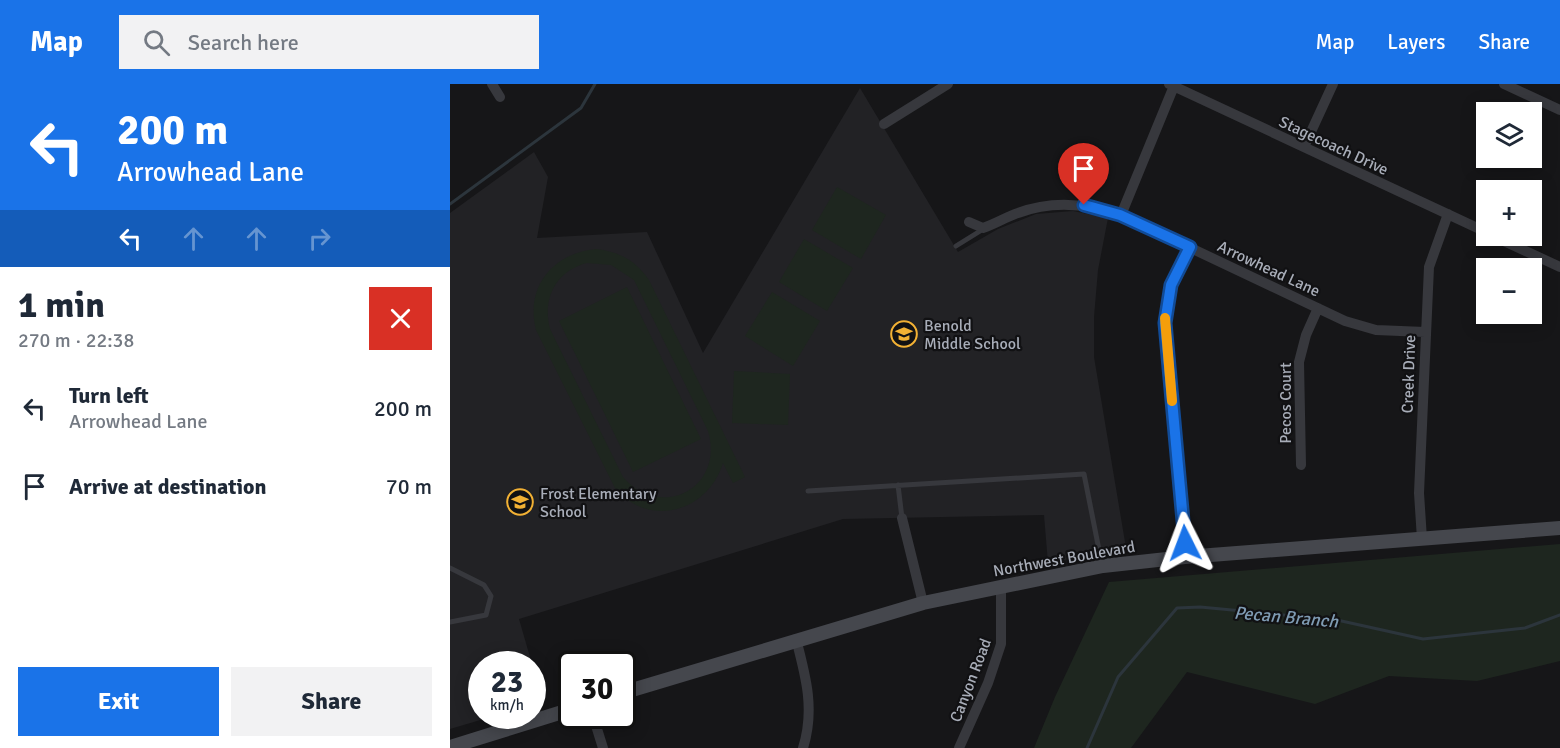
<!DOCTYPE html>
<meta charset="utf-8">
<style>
body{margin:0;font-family:Signika,sans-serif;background:#f2f2f3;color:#1f2937;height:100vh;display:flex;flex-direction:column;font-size:22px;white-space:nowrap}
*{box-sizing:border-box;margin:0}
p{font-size:20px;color:#747a83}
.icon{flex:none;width:33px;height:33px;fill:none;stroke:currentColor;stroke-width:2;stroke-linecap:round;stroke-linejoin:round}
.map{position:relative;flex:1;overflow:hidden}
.side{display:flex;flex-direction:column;background:#fff;width:450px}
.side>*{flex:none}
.top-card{background:#1a73e8;color:#fff;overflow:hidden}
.tools{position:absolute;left:1026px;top:18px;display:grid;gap:12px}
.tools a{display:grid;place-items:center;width:66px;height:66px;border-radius:0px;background:#fff;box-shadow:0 3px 15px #0003;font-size:30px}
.speed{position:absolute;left:18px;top:567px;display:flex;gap:12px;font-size:30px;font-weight:700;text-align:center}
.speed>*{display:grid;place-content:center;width:78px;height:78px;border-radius:50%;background:#fff;box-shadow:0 3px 15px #0003;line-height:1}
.speed small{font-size:15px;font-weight:400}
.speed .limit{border:3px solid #111;border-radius:9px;background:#fff;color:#111}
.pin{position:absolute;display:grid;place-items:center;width:51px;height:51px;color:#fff;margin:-62px -26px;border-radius:50% 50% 50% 0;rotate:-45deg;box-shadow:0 0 6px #0007}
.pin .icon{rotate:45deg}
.me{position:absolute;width:66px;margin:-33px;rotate:357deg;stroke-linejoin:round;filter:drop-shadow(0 0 4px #0008)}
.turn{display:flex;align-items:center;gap:21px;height:126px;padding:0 18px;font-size:27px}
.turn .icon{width:78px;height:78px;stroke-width:2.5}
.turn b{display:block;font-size:42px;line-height:51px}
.lanes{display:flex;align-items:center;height:57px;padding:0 18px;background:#0003;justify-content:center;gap:30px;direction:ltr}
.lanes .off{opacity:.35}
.round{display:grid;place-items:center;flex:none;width:63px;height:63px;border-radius:0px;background:#f2f2f3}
.headline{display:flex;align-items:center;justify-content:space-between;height:102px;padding:0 18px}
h1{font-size:36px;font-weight:700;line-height:45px}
.button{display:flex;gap:12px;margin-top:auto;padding:12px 18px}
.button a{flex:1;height:69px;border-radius:0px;background:#1a73e8;color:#fff;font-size:24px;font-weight:700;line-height:69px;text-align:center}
.button a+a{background:#f2f2f3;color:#1f2937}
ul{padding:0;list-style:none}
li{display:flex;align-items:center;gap:18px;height:78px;padding:0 18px}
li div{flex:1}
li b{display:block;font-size:22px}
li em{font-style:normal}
header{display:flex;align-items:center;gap:36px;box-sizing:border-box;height:84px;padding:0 30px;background:#1a73e8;color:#fff}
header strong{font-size:28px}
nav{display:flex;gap:33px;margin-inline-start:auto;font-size:21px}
.search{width:420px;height:54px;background:#f2f2f3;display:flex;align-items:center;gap:15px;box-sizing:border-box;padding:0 21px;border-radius:0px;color:#747a83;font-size:22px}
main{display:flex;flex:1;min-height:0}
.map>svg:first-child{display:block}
.built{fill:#222225}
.green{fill:#1e261f;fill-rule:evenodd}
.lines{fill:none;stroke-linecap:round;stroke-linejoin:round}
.stream{stroke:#2c353c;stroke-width:3}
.lane{stroke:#37383d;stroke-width:5}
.street{stroke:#37383d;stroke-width:10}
.secondary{stroke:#45474d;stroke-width:14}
.route-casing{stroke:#114b97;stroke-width:15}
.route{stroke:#1a73e8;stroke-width:10}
.slow{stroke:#f59e0b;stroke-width:10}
.labels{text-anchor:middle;stroke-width:4.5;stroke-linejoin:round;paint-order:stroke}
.street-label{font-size:16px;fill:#a8adb8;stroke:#111113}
.poi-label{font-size:16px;fill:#a8adb8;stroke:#111113;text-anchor:start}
.water-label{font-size:18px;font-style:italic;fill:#7f9bb3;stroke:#111113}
</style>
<header>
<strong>Map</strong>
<div class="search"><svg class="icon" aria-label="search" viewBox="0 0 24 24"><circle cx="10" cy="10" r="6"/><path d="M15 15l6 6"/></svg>Search here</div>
<nav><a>Map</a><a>Layers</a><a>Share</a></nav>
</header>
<main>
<section class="side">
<div class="top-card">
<div class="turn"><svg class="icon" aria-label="left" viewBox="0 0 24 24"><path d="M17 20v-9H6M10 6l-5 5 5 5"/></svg><div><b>200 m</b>Arrowhead Lane</div></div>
<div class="lanes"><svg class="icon" aria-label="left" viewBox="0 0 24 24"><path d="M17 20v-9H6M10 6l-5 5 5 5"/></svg><svg class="icon off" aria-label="ahead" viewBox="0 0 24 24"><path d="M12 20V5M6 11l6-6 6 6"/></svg><svg class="icon off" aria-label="ahead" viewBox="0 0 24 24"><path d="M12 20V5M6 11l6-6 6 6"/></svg><svg class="icon off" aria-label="right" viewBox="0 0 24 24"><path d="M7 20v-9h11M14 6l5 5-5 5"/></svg></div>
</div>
<div class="headline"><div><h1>1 min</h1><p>270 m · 22:38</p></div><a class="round" style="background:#d93025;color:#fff"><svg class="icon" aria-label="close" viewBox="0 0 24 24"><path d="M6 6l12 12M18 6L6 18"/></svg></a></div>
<ul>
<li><svg class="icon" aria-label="left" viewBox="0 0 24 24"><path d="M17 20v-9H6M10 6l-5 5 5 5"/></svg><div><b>Turn left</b><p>Arrowhead Lane</p></div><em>200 m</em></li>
<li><svg class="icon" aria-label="arrive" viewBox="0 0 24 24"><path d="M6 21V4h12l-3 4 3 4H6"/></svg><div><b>Arrive at destination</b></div><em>70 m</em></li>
</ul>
<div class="button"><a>Exit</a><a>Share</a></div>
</section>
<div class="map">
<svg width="1110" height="664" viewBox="0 0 1110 664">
<rect width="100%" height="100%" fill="#161618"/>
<!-- built -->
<path class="built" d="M410,4L508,168L548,145L586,130L623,127L658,134L648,186L644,233V273L676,464L598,479L594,431L393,435L69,535L82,580H32V632H44L0,645V129L84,68L98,93L87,154L197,148L253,269Z"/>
<!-- green -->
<path class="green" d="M387,103L436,131L411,175L362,146Z
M354,155L403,184L377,227L329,198Z
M146,165C170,168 185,176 199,196L295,393L283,399L273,379C258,428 199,445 165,404L86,246C75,203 103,169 146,165ZM137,179L161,181L184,196L258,347C275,404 211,437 173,393L100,245C92,214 106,187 137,179Z
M177,203L251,355L183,388L109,237Z
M322,208L370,237L343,282L295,252Z
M284,287L340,290L338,341L282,339Z
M1110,460V577L1027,597L939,592L865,620L737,588L681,664H584L605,613L659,498Z"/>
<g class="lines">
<!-- stream -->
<path class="stream" d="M0,120L131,24L145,0
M637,664L668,593L727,524L750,523L887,536L973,555L1075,544L1110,531"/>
<!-- lane -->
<path class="lane" d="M506,162L535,144
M448,401L452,434
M358,407L634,390L652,481
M0,484L34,501L41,512L36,531L0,538"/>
<!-- street -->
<path class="street" d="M42,0L50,13
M719,0L1036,148
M1054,0L1110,26
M434,40L498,0
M854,63L883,0
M671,131L724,2
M519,138L533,144C545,140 556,133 568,129C602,116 636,119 671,131L895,237L926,246L975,248
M1043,152L1110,183
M851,381L849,278L856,251L868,224
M452,434L473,519
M972,455L969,409L979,183L998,130
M735,473L715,239L721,201L739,163
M346,555C356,593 365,626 353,664
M143,632L153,664
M509,664L538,599L551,560V502"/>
<!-- secondary -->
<path class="secondary" d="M172,609L473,519L653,482L735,473L1110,444
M0,663L122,625"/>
</g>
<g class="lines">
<!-- route casing -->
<g class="route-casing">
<path id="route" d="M634,121L670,131L740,163L721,201L715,239L735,459"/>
</g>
<!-- route -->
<use href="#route" class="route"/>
<!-- slow -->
<path class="slow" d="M715,234L722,317"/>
</g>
<!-- icons -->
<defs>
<g id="school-ring" transform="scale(1.35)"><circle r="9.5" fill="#111113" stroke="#f2b134" stroke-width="1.5"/><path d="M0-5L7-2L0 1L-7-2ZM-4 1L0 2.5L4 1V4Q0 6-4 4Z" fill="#f2b134"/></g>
</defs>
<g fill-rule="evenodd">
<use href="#school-ring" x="454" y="250"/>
<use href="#school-ring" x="70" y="418"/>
</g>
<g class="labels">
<!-- street labels -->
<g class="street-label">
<text transform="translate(884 61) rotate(25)" y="6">Stagecoach Drive</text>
<text transform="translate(819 184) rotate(25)" y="6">Arrowhead Lane</text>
<text transform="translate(958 290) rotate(-88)" y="6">Creek Drive</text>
<text transform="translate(835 319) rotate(-90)" y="6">Pecos Court</text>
<text transform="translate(614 474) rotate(-10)" y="6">Northwest Boulevard</text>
<text transform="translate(520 596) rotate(-69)" y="6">Canyon Road</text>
</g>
<!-- poi labels -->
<g class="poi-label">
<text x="474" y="247">Benold<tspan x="474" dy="18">Middle School</tspan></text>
<text x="90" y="415">Frost Elementary<tspan x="90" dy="18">School</tspan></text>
</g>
<!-- water labels -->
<g class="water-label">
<text transform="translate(836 533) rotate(5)" y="6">Pecan Branch</text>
</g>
</g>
</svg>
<div class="tools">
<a><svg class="icon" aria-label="layers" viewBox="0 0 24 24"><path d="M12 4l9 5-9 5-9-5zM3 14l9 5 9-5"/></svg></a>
<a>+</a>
<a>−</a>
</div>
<div class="speed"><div>23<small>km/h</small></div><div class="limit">30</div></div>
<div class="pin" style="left:634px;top:121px;background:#d93025"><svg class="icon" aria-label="arrive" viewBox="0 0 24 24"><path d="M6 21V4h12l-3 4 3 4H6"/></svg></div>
<svg class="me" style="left:735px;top:459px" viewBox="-20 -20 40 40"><path d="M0-17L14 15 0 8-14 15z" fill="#1a73e8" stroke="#fff" stroke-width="4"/></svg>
</div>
</main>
